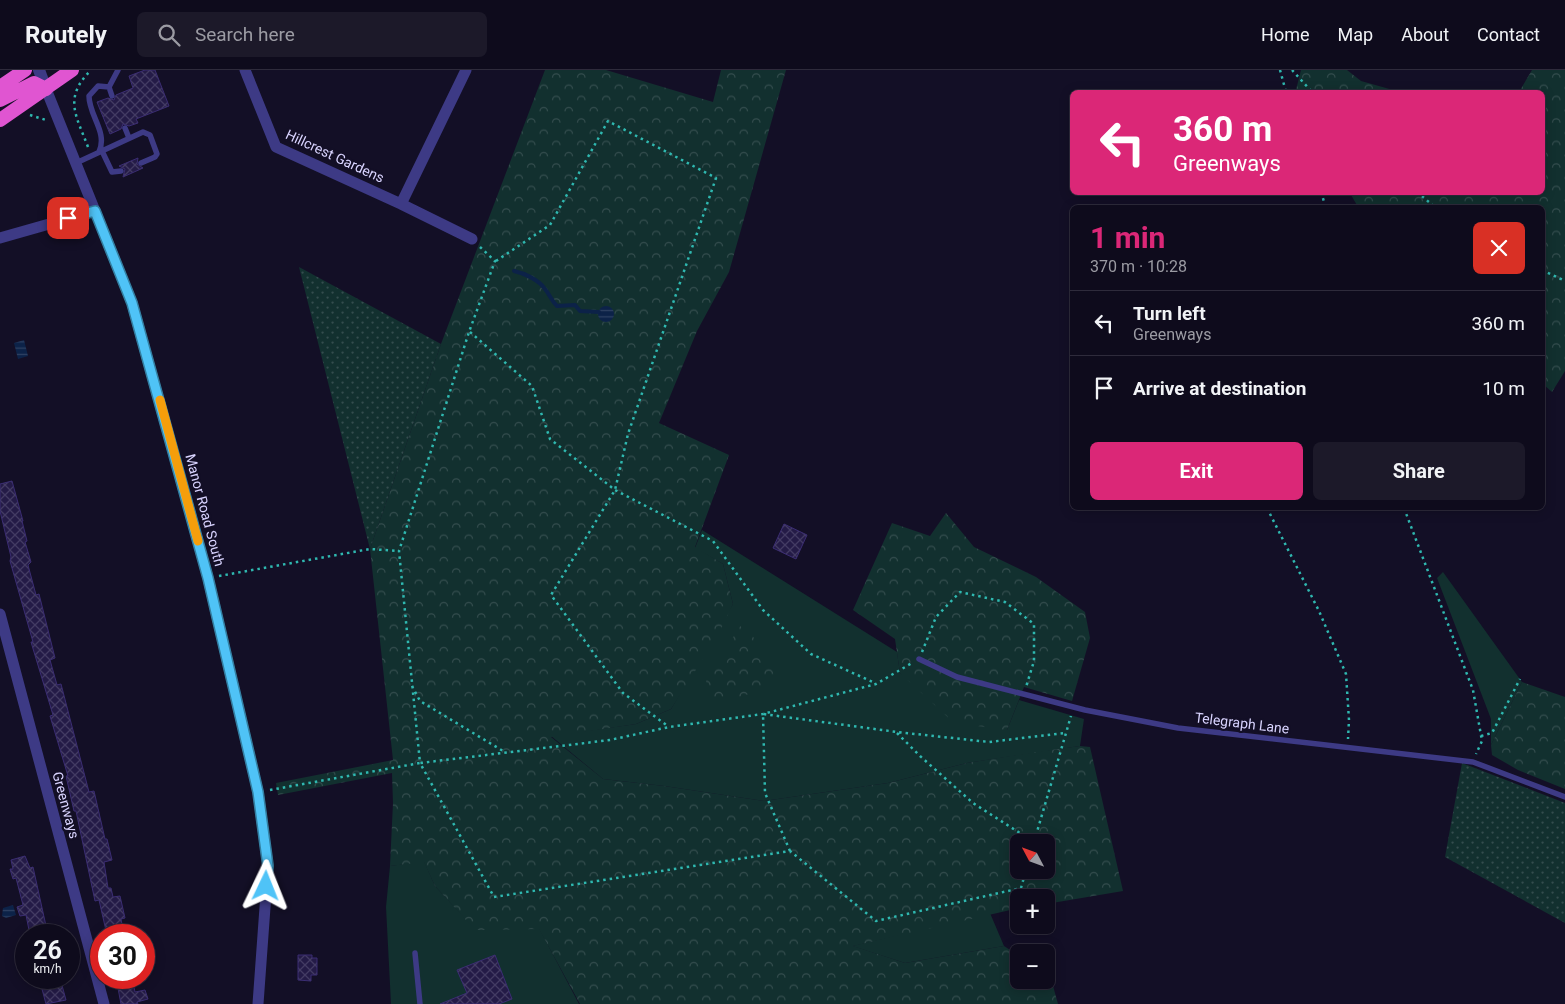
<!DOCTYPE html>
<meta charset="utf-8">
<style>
body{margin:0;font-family:Roboto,sans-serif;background:#1c1929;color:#f1f3f6;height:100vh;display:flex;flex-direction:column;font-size:19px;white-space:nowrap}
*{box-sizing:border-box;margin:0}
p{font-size:16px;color:#9b9ba3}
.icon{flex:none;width:28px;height:28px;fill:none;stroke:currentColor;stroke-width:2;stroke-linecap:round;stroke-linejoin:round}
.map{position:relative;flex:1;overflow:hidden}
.panel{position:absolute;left:1070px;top:135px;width:475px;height:305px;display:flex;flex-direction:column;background:#0e0b1c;border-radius:8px;box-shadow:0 2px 12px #0003,0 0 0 1px #2e2b3b}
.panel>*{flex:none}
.top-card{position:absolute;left:1070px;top:20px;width:475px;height:105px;border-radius:8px;box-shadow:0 2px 12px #0003,0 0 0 1px #2e2b3b;background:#db2777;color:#fff;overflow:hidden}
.needle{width:32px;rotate:311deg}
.fabs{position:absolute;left:1010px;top:764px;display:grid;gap:10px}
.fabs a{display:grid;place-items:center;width:45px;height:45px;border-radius:8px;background:#0e0b1c;box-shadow:0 2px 12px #0003,0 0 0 1px #2e2b3b;font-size:25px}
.speed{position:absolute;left:15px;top:854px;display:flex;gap:10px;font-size:25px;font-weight:700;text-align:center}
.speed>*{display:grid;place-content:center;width:65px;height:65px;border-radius:50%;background:#0e0b1c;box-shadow:0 2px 12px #0003,0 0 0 1px #2e2b3b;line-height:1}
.speed small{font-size:12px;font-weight:400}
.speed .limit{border:8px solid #d22;background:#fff;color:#111}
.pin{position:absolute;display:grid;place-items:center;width:42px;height:42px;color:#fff;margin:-21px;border-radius:10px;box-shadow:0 2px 8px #0006}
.me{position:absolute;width:55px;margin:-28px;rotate:2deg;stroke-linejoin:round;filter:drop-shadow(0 0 4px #0008)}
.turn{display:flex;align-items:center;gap:18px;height:105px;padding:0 20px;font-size:22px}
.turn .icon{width:65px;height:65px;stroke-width:2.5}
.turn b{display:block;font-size:35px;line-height:42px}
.round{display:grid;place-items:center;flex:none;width:52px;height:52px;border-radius:8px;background:#1c1929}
.overview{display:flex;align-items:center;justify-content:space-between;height:85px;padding:0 20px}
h1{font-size:30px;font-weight:700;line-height:38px;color:#db2777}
.primary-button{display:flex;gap:10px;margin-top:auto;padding:10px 20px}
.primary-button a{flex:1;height:58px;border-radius:8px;background:#db2777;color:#fff;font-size:20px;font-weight:700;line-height:58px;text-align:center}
.primary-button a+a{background:#1c1929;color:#f1f3f6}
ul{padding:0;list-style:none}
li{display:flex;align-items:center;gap:15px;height:65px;padding:0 20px;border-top:1px solid #2e2b3b}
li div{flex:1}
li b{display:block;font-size:19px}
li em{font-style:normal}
header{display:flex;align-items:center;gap:30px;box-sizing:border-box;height:70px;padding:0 25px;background:#0e0b1c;border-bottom:1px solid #2e2b3b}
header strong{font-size:24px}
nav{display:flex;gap:28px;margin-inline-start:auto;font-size:18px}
.search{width:350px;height:45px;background:#1c1929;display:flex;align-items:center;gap:12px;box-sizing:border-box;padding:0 18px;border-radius:8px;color:#9b9ba3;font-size:19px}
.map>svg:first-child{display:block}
.grass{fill:#12302f}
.forest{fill:url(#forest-crowns);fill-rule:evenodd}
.garden{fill:url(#garden-dots)}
.water{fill:url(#water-rules)}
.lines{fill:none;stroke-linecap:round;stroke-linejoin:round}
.stream{stroke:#0c2248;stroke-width:4}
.building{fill:url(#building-cross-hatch);stroke:#3b2d73}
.path{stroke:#2fb8b0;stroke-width:2.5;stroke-dasharray:2.5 4;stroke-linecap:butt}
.service{stroke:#3d3a85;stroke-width:5.5}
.minor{stroke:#3d3a85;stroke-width:11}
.tertiary{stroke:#3d3a85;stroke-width:12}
.trunk{stroke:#e055d1;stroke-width:14}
.route-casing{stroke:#337fa1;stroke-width:12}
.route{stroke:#4fc3f7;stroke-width:9}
.slow{stroke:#f59e0b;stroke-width:9}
.labels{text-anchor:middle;stroke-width:4.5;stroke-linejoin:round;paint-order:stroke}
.street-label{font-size:14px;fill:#d9d4ff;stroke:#130f26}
</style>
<header>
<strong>Routely</strong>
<div class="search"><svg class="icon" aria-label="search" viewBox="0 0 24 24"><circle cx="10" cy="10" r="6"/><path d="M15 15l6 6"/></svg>Search here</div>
<nav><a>Home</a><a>Map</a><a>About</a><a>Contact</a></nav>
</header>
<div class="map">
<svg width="1565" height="934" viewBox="0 0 1565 934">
<defs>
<pattern id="forest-crowns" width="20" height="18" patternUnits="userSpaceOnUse" patternTransform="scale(1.25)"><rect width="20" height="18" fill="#12302f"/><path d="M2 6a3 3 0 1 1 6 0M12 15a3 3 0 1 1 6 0" fill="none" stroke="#344d4e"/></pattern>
<pattern id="garden-dots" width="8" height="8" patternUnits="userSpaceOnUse" patternTransform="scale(1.25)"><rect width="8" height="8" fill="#12302f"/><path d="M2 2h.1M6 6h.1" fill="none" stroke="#344d4e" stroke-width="1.8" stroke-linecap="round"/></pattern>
<pattern id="water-rules" width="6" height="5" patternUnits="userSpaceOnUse" patternTransform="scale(1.25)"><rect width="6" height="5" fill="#0c2248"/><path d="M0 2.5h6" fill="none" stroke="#2f4163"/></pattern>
<pattern id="building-cross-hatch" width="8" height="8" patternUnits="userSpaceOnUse" patternTransform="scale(1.25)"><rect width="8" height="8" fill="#241b47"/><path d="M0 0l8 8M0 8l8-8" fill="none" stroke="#433b63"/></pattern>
</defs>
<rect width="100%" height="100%" fill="#130f26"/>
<!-- grass -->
<path class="grass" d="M702,460L897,582L900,603L1007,660L1019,630L1084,649L1080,676L967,693L888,713L764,731L664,716L603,709L551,666L636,654L671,639L733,534L723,494L695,478Z
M1443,502L1522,612L1491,675V649L1437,508Z
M424,791L435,816L475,859L539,858L579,934H391L386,837L390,796Z
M990,843L1004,876L905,893L852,876Z"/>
<!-- forest -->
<path class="forest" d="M545,0H606L713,32L721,0H786L729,202L697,261L659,353L729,385L695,477L723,494L733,534L718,565L671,639L636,654L551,667L603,709L664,716L764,731L888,713L967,693L1036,682L1080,676L1090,677L1123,821L1046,834V828H1019V838L853,876L905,893L1004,876L1019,886V910H1046V903L1050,905L1058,934H580L539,859L475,860L435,816L424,792L390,796L393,733L392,703L278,725L276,713L393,690L370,479L441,274ZM1019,772H1046V800H1019Z
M1301,0H1347L1361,11L1400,22H1298L1296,20Z
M1532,0H1565V301L1552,322L1543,314L1542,138L1358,137L1350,123L1542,122V22H1519Z
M946,443L974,477L1036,507L1085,542L1090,568L1072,631L1024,617L1007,660L954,653L900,603L895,569L853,540L892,453L930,466Z
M740,556L752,565L781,609L744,626L710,632L706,611Z
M1522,612L1565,627V719L1518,700L1492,685L1491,675Z"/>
<!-- garden -->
<path class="garden" d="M299,197L441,274L370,479Z
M1462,693L1565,733V853L1445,787Z"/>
<!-- water -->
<path class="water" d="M598 244a8 8 0 1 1 16 0a8 8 0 1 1-16 0Z
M24,270L28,286L18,289L14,273Z
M13,835L16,845L6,848L2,846L3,838Z"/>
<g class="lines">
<!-- stream -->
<path class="stream" d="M514,201C524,203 539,210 545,219C550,225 551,230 557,236L575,235L580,241L599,242"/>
</g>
<!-- building -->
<path class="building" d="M145,0H155L169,36L136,49L138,53L129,56L123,54L121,59L110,64L97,32L108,28L114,30L116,25L133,18L129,6Z
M138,88L137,94L143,98L123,107L125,99L119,96Z
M12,411L23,451H22L27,471L25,472L31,492L28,495L36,525L39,524L55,588L50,590L57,615L61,614L89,722L94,721L105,769H107L112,790L104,792L108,818H111L113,827L120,826L125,848L121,849L124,865H107L99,830L95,831L76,741H74L66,706H68L50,646L53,645L31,572H33L10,491L11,487L0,441V414Z
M784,454L807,465L796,489L773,478Z
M25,786L30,798L33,797L48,865H38L37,859L29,860L26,845L20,846L17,837L23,835L16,808L13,809L10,799H13L11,790Z
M298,885H312V888H317V905H311V911L298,910Z
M495,885L512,929L499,934H440L467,923L457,900Z
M39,908H60L66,930L46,934Z
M116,908H132L135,922L145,920L148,929L137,932L138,934H121Z"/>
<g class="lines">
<!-- path -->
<path class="path" d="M1280,0L1286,22
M1292,0L1312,22
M30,45L46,50
M88,77C76,45 63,28 91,0
M1321,122L1326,138
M1417,122L1436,138
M480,177L495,191L469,262L399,481L420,693L610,670L669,657L763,644L876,614L912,593
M496,191L550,155L608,51L716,108L628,364L615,420L551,525L623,623L669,657
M1542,200L1565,211
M470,262L532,316L550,369L615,420L713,471L763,540L811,584L875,613
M1267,438L1319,541L1346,604L1349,650L1348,669
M1404,438L1473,620L1482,671L1476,684
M219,506L370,479L398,481
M922,582L936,547L960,522L1005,532L1034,554V591L1026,617
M412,616L420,631L503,681
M897,663L920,686L973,733L1034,772
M1481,666L1492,663L1520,609
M270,720L420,693L494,827L790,781L876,851L1021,818L1026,800
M1034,772L1071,646
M790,781L765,723L763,644L897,662L989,672L1065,663"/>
<!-- service -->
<path class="service" d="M112,26L109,17L118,0
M125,58L129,68
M102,81L112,102L121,101
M99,82C108,62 89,46 89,26L98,16L109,17
M76,93L143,62L150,65L157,84L155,87L141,93
M919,589L957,607L1085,640L1178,658L1473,692L1565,727
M415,883L420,934"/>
<!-- minor -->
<path class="minor" d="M245,0L276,77L401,134L472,169
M46,19L132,233L208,508L258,722L268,796L258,934
M401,134L466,0
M0,168L95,141
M0,544L104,934"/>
<!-- tertiary -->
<path class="tertiary" d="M39,0L46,19"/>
<!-- trunk -->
<path class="trunk" d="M0,17L25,0
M0,30L34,13L46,19
M0,50L72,0"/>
</g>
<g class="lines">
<!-- route casing -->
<g class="route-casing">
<path id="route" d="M68,148L95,141L132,233L208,508L258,722L268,796L266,816"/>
</g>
<!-- route -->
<use href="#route" class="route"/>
<!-- slow -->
<path class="slow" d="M160,330L198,471"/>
</g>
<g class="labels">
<!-- street labels -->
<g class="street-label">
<text transform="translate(335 86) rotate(25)" y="5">Hillcrest Gardens</text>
<text transform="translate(205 440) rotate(75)" y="5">Manor Road South</text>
<text transform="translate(1242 653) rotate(7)" y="5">Telegraph Lane</text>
<text transform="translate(66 735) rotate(75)" y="5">Greenways</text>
</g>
</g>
</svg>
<div class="fabs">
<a><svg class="needle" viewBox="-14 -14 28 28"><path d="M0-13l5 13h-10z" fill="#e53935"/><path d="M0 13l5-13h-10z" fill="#9b9ba3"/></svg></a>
<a>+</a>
<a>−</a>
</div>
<div class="speed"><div>26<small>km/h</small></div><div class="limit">30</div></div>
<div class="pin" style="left:68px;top:148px;background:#d93025"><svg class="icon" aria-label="arrive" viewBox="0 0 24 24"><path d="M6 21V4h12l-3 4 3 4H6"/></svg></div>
<svg class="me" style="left:266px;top:816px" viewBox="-20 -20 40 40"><path d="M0-17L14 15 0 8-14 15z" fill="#4fc3f7" stroke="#fff" stroke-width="4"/></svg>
<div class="top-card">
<div class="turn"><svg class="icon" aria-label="left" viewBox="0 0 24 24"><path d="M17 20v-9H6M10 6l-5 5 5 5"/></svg><div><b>360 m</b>Greenways</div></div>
</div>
<section class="panel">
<div class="overview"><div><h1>1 min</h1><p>370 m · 10:28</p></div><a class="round" style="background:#d93025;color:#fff"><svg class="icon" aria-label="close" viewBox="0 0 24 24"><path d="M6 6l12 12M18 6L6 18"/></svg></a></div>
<ul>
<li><svg class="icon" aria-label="left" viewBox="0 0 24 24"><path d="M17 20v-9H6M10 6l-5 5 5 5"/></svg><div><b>Turn left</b><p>Greenways</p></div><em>360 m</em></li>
<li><svg class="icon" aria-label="arrive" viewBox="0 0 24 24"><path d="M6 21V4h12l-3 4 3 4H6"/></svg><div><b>Arrive at destination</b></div><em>10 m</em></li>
</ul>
<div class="primary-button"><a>Exit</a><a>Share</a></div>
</section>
</div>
